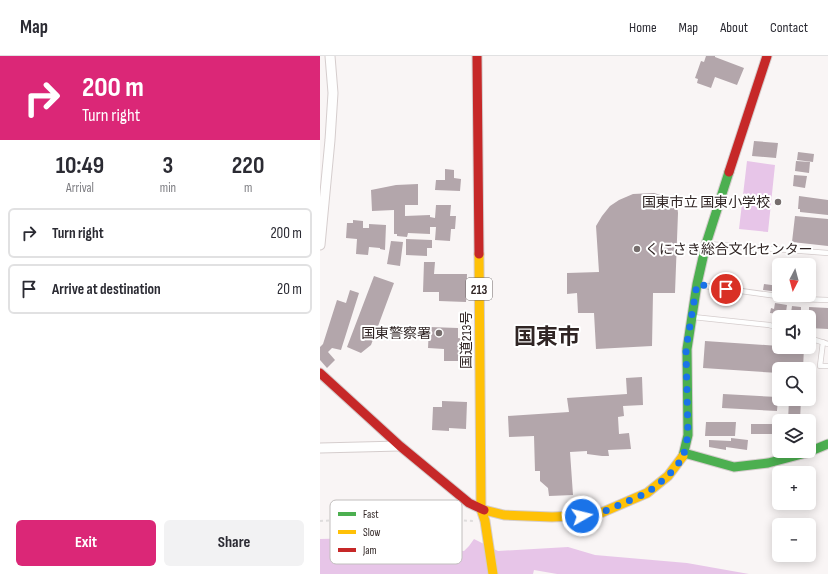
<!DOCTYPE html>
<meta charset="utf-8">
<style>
body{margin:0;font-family:"Sofia Sans Condensed","Noto Sans JP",sans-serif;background:#f2f2f3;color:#2b2b33;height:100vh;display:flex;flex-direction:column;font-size:15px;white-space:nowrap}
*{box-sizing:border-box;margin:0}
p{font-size:13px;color:#7c7c81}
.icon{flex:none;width:22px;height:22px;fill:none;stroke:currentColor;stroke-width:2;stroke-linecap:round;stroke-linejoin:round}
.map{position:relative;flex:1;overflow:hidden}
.side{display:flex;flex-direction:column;background:#fff;width:320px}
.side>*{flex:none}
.hud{background:#db2777;color:#fff;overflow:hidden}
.needle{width:26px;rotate:186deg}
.fabs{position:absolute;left:452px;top:202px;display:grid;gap:8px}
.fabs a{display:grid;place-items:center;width:44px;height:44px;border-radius:6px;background:#fff;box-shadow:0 2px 10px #0003;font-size:20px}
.pin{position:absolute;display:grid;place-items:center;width:34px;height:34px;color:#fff;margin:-17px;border:2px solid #fff;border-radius:50%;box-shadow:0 1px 4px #0007}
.me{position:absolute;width:44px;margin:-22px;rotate:82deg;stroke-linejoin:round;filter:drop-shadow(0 0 3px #0008)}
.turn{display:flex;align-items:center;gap:14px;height:84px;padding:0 16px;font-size:18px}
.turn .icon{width:52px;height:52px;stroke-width:2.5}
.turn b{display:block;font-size:28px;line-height:34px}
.eta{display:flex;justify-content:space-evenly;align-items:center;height:68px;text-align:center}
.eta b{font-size:24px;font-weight:700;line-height:28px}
.button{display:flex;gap:8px;margin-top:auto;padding:8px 16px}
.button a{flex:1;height:46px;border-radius:6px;background:#db2777;color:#fff;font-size:16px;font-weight:700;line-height:46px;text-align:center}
.button a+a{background:#f2f2f3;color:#2b2b33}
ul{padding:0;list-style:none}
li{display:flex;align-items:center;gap:12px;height:50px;margin:0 8px 6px;padding:0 8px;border:2px solid #e1e1e2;border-radius:6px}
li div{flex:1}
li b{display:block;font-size:15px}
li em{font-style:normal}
header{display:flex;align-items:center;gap:24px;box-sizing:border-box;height:56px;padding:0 20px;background:#fff;border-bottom:1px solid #e1e1e2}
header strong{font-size:19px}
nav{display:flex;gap:22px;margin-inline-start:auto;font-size:14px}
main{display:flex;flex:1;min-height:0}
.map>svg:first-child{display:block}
.water{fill:#e7c5e8}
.building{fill:#b3a6ab}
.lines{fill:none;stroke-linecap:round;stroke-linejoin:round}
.lane-casing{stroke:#d5cdcd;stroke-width:6}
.street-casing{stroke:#d5cdcd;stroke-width:11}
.fast-casing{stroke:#d5cdcd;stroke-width:11}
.slow-casing{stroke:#d5cdcd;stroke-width:11}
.jam-casing{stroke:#d5cdcd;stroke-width:11}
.path{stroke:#dfdddd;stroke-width:2;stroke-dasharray:3 3;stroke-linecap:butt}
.lane{stroke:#fefefe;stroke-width:4.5}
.street{stroke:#fefefe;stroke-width:9}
.fast{stroke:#4caf50;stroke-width:9}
.slow{stroke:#ffc107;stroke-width:9}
.jam{stroke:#c62828;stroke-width:9}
.route{stroke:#1a73e8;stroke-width:7;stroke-dasharray:0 12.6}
.poi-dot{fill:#766e6d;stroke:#fff;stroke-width:1.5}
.labels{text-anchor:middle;stroke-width:4;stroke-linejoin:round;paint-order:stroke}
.shield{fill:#fff;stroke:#6e6666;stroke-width:1}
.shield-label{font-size:13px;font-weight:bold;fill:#302524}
.poi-label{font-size:14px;fill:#302524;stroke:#fff;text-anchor:end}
.street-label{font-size:14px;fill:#302524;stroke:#fff}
.town-label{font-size:22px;font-weight:bold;fill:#302524;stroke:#fff}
.key{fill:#fff;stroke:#c1bebd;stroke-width:1}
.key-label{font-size:11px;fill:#302524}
</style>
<header>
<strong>Map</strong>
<nav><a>Home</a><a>Map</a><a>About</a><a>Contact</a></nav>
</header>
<main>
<section class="side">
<div class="hud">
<div class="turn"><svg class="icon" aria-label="right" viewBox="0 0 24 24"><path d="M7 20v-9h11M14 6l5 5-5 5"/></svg><div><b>200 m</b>Turn right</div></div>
</div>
<div class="eta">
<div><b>10:49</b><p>Arrival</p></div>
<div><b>3</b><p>min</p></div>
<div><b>220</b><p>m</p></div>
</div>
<ul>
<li><svg class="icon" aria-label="right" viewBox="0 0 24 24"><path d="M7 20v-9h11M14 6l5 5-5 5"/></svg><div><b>Turn right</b></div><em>200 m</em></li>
<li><svg class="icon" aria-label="arrive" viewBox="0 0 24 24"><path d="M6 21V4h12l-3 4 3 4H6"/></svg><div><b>Arrive at destination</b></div><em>20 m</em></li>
</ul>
<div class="button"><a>Exit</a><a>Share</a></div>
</section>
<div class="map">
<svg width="508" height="518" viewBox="0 0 508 518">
<rect width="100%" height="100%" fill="#f9f5f5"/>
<!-- water -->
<path class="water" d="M427,105L455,109L448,176L419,173Z
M124,480L125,493L144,495L149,490L154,483L178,495L248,491L275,499L367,507L429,518H237L214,514L213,518H0V483Z"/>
<!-- building -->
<path class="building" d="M386,0H395V1L424,12L417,29L395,21L391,32L377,27L378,23L375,22L381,5L384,6Z
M434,85L458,87L456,102L432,100Z
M478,96L494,98L493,106L477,104Z
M476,105L490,106L489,117L475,115Z
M125,113L134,114V122L141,123L140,135L115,134L116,124H125Z
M474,119L487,120L485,132L473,130Z
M98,128V149H85V160L110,159V161L115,162L116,149H131L130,160H136L135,173H131L130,185L115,184L116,171H110V178L88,177L87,181L77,180V178H74V154L52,155L51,134L76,129Z
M334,137L347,141L357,149L358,157L355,237H333L332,290L276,293L274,257H258L257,237L247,238V217L279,216L276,170L282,160L290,150L299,144L313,138Z
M479,140L508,144V159L480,156V153H478Z
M475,160L508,163V190L472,186Z
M33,164L43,165V172H49V168L66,169L65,194L60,193V192L49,191L48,199L36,198L37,183L26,182L27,167H33Z
M86,183L112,184V192H107V200L86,199Z
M71,185L83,186L80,210L67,208Z
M104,206H115L114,218H147L146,246L119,245V236H103Z
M54,220L74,227L51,289L41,297L27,291Z
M444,228L459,230V236L443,234Z
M30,234L39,237L21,294L12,292L8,296L15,304L7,312L0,304V291L3,288L17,244L26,247Z
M455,247L467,249L466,256L471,257L472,250L481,251V256L484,257L483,261L450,257L451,252L454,253Z
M489,251L508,252V273L489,272Z
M109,271L138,272V282L145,283V293H141L140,305H124V293L108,292Z
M385,285L459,290V291H484L483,313H459V317L383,312Z
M322,321L323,349L303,350L304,360L298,361L299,378L309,377L311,393L288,394L289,400H282L267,398V395L250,396L253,439L229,440L228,432L220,425V415H215L214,380L189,381L188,360L249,356L247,342L307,338L306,322Z
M403,338L458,341L457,355L402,352Z
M469,343H481L480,365H468Z
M122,345L147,346L146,373L129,372V375L112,374L113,351H122Z
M386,366H416L415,380H385Z
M431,368H459V378H431Z
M411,382L428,384L427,394L406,391V394L389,391V384L411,385Z"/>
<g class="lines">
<!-- lane casing -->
<g class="lane-casing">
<path id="lane" d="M387,188L508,197
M378,229L479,243L508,244
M373,261L449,269L459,272
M489,282L508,288
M503,286L500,310H508"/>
</g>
<!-- street casing -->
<g class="street-casing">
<path id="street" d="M0,189L10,84L13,37L10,0
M0,392L80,390"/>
</g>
<!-- fast casing -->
<g class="fast-casing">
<path id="fast" d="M364,397L414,411L448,407L486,397L508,388
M363,400L368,379L367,293L377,228L386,188L409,116"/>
</g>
<!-- slow casing -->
<g class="slow-casing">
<path id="slow" d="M159,198L161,453L165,465L173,518
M164,454L184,459L232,461L276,459L327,437L348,420L363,400"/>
</g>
<!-- jam casing -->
<g class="jam-casing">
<path id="jam" d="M157,0L159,198
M409,116L447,0
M0,317L80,390L149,447L164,454"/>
</g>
<!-- path -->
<path class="path" d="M0,465C51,462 102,462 153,465"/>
<!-- lane -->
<use href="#lane" class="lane"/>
<!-- street -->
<use href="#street" class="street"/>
<!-- fast -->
<use href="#fast" class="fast"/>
<!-- slow -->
<use href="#slow" class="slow"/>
<!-- jam -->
<use href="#jam" class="jam"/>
</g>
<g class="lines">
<!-- route -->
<path class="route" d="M262,460L276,459L327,437L348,420L363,402L368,379L366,293L377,228L406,233"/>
</g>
<!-- markers -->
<g class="poi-dot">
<circle cx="458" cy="146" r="4"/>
<circle cx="317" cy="193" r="4"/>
<circle cx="119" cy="277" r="4"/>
</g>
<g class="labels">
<!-- shield labels -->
<rect class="shield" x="146" y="222" width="26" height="22" rx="3"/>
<g class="shield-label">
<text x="159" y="238">213</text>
</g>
<!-- poi labels -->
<g class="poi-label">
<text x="450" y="151">国東市立 国東小学校</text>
<text x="325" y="198" text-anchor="start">くにさき総合文化センター</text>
<text x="111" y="282">国東警察署</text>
</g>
<!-- street labels -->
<g class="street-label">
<text transform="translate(146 284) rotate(-90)" y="5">国道213号</text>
</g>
<!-- town labels -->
<g class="town-label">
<text x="227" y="288">国東市</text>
</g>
</g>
<!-- legend -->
<rect x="10" y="444" width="132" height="64" rx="6" class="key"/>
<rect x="18" y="456" width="18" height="4" fill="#4caf50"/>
<rect x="18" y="474" width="18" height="4" fill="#ffc107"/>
<rect x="18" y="492" width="18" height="4" fill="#c62828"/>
<g class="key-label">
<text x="43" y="462">Fast</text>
<text x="43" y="480">Slow</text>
<text x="43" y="498">Jam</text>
</g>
</svg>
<div class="fabs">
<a><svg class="needle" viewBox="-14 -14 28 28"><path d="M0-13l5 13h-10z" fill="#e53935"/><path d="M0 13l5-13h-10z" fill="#7c7c81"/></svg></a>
<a><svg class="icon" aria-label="sound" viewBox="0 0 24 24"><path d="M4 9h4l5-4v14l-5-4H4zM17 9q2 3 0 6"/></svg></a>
<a><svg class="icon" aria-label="search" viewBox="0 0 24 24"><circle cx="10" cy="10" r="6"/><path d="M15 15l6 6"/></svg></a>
<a><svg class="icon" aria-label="layers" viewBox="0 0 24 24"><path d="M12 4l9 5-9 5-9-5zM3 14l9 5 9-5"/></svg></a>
<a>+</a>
<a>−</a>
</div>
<div class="pin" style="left:406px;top:233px;background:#d93025"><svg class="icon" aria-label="arrive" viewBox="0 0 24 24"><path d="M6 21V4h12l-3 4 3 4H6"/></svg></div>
<svg class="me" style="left:262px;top:460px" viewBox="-20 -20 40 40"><circle r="17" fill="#1a73e8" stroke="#fff" stroke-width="3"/><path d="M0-11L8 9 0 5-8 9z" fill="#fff"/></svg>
</div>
</main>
